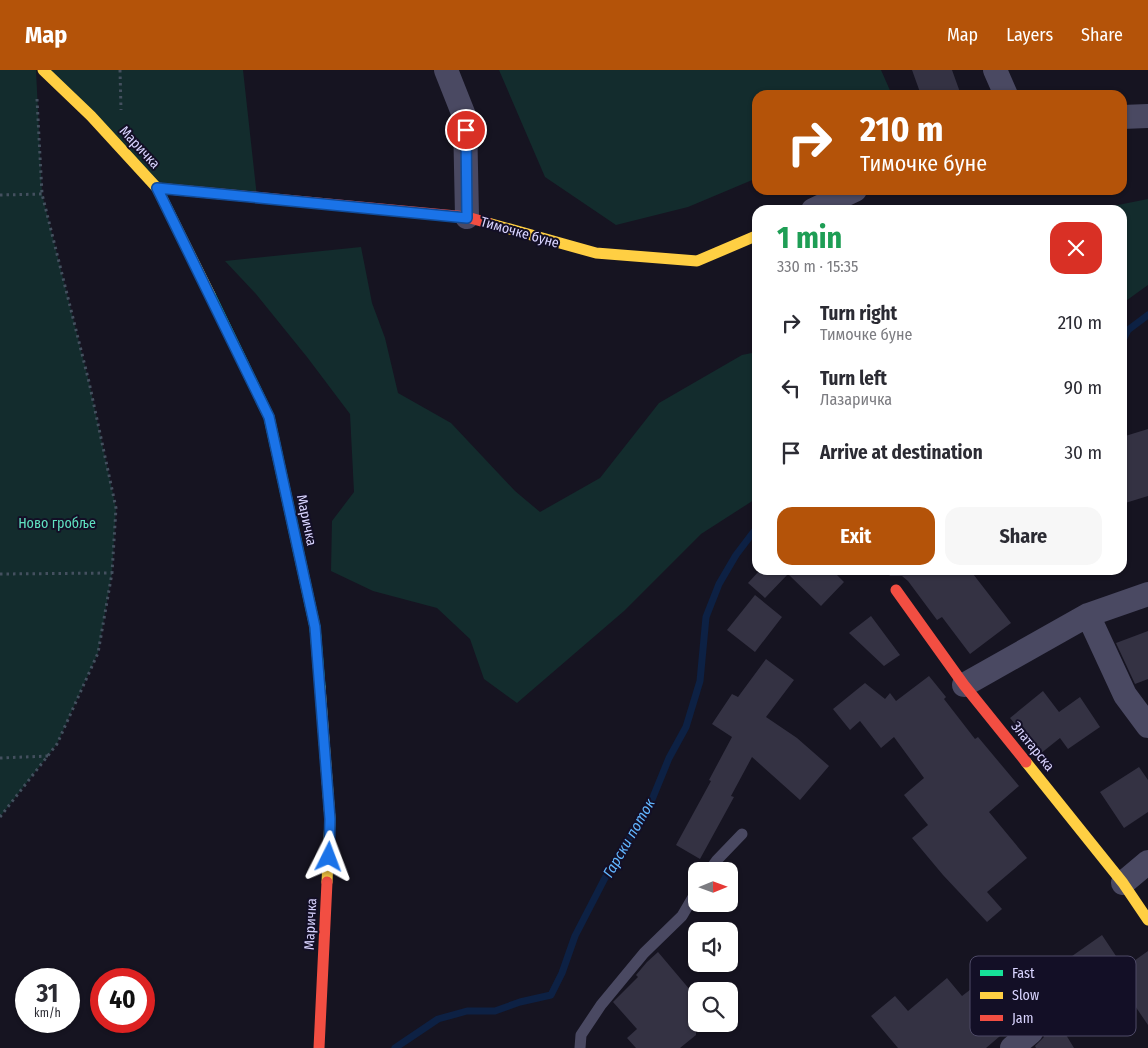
<!DOCTYPE html>
<meta charset="utf-8">
<style>
body{margin:0;font-family:"Fira Sans Condensed",sans-serif;background:#f7f7f7;color:#2b2b33;height:100vh;display:flex;flex-direction:column;font-size:19px;white-space:nowrap}
*{box-sizing:border-box;margin:0}
p{font-size:16px;color:#7c7c81}
.icon{flex:none;width:28px;height:28px;fill:none;stroke:currentColor;stroke-width:2;stroke-linecap:round;stroke-linejoin:round}
.map{position:relative;flex:1;overflow:hidden}
.details{position:absolute;left:752px;top:135px;width:375px;height:370px;display:flex;flex-direction:column;background:#fff;border-radius:15px;box-shadow:0 1px 4px #0004}
.details>*{flex:none}
.guide{position:absolute;left:752px;top:20px;width:375px;height:105px;border-radius:15px;box-shadow:0 1px 4px #0004;background:#b45309;color:#fff;overflow:hidden}
.needle{width:32px;rotate:89deg}
.tools{position:absolute;left:688px;top:792px;display:grid;gap:10px}
.tools a{display:grid;place-items:center;width:50px;height:50px;border-radius:10px;background:#fff;box-shadow:0 1px 4px #0004;font-size:25px}
.speed{position:absolute;left:15px;top:898px;display:flex;gap:10px;font-size:25px;font-weight:700;text-align:center}
.speed>*{display:grid;place-content:center;width:65px;height:65px;border-radius:50%;background:#fff;box-shadow:0 1px 4px #0004;line-height:1}
.speed small{font-size:12px;font-weight:400}
.speed .limit{border:8px solid #d22;background:#fff;color:#111}
.pin{position:absolute;display:grid;place-items:center;width:42px;height:42px;color:#fff;margin:-21px;border:2px solid #fff;border-radius:50%;box-shadow:0 1px 5px #0007}
.me{position:absolute;width:55px;margin:-28px;rotate:3deg;stroke-linejoin:round;filter:drop-shadow(0 0 4px #0008)}
.turn{display:flex;align-items:center;gap:18px;height:105px;padding:0 25px;font-size:22px}
.turn .icon{width:65px;height:65px;stroke-width:2.5}
.turn b{display:block;font-size:35px;line-height:42px}
.round{display:grid;place-items:center;flex:none;width:52px;height:52px;border-radius:15px;background:#f7f7f7}
.head{display:flex;align-items:center;justify-content:space-between;height:85px;padding:0 25px}
h1{font-size:30px;font-weight:700;line-height:38px;color:#1e9e55}
.button{display:flex;gap:10px;margin-top:auto;padding:10px 25px}
.button a{flex:1;height:58px;border-radius:15px;background:#b45309;color:#fff;font-size:20px;font-weight:700;line-height:58px;text-align:center}
.button a+a{background:#f7f7f7;color:#2b2b33}
ul{padding:0;list-style:none}
li{display:flex;align-items:center;gap:15px;height:65px;padding:0 25px}
li div{flex:1}
li b{display:block;font-size:19px}
li em{font-style:normal}
header{display:flex;align-items:center;gap:30px;box-sizing:border-box;height:70px;padding:0 25px;background:#b45309;color:#fff}
header strong{font-size:24px}
nav{display:flex;gap:28px;margin-inline-start:auto;font-size:18px}
.map>svg:first-child{display:block}
.green{fill:#132c2d}
.lines{fill:none;stroke-linecap:round;stroke-linejoin:round}
.stream{stroke:#0d2144;stroke-width:7}
.building{fill:#343243}
.path{stroke:#44505f;stroke-width:3;stroke-dasharray:2.5 4;stroke-linecap:butt}
.lane{stroke:#4a4962;stroke-width:11}
.street{stroke:#4a4962;stroke-width:24}
.fast{stroke:#16e098;stroke-width:11}
.slow{stroke:#ffcf43;stroke-width:11}
.jam{stroke:#f24e42;stroke-width:11}
.route-casing{stroke:#114b97;stroke-width:12}
.route{stroke:#1a73e8;stroke-width:9}
.labels{text-anchor:middle;stroke-width:4;stroke-linejoin:round;paint-order:stroke}
.street-label{font-size:14px;fill:#d9d4ff;stroke:#130f26}
.park-label{font-size:14px;fill:#5fe0c0;stroke:#130f26}
.water-label{font-size:15px;font-style:italic;fill:#62b6ff;stroke:#130f26}
.key{fill:#130f26;stroke:#4e4a67;stroke-width:1}
.key-label{font-size:14px;fill:#d9d4ff}
</style>
<header>
<strong>Map</strong>
<nav><a>Map</a><a>Layers</a><a>Share</a></nav>
</header>
<div class="map">
<svg width="1148" height="978" viewBox="0 0 1148 978">
<rect width="100%" height="100%" fill="#161421"/>
<!-- green -->
<path class="green" d="M0,0H36L42,124L89,312L116,438L112,503L98,583L57,674L0,747Z
M43,0H243L257,127L157,118Z
M499,0H881L892,25H758L757,108L688,137L616,155L545,107Z
M1148,129V215L1123,233L1122,140H1093Z
M361,177L372,233L385,268L398,323L451,353L515,421L540,442L600,408L659,333L742,285L757,282V428L701,464L624,541L517,633L484,609L470,569L437,538L373,521L331,501L332,451L354,422L350,344L307,287L256,224L225,191Z"/>
<g class="lines">
<!-- stream -->
<path class="stream" d="M1122,272L1128,260L1148,245
M395,978L438,949L467,941H495L520,932L551,925L562,903L575,866L606,806L649,737L669,688L686,657L700,611L706,547L719,514L736,485L758,456"/>
</g>
<!-- building -->
<path class="building" d="M912,0H952L961,25H921Z
M1148,359V426L1122,434V367Z
M760,500H832L844,512L821,536L788,504L765,528L748,513Z
M886,500H970L1011,553L970,584L942,547L937,550L908,511L902,506H890Z
M755,525L782,547L755,582L727,560Z
M871,546L900,585L884,596L849,563Z
M1148,561V609L1135,614L1116,573Z
M766,589L794,610L766,647L797,668L829,696L800,730L752,687L731,726L734,727L700,789L676,775L711,711L709,710L732,667L712,654L732,624L738,627Z
M929,606L946,627L944,629L975,669L978,667L1019,716L989,742L1027,788L987,822L1002,839L987,852L943,805L912,768L928,755L904,725L924,708L894,667L881,678L860,651L850,660L833,639L865,613L885,629L890,623L896,631Z
M1043,621L1059,642L1080,627L1100,657L1068,679L1060,668L1040,684L1010,648Z
M1139,697L1148,710V742L1124,758L1100,722Z
M1102,865L1116,886L1077,914L1088,928L1057,950L1074,978H1036L1035,976L1044,967V959L1041,953L1035,949L1029,948L1020,953L1019,950L986,978H898L871,946L895,926L908,941L947,908L962,926L1010,889L1028,912L1061,886L1065,891Z
M1148,881V955L1114,905Z
M658,882L696,927V965L680,978H636L627,968L637,959L613,932L638,907L636,905L647,892Z"/>
<g class="lines">
<!-- path -->
<path class="path" d="M120,0L121,40
M0,125L42,124
M0,504L112,503
M0,688L48,686
M0,747L57,674L98,583L112,503L116,438L89,312L42,124L37,29"/>
<!-- lane -->
<path class="lane" d="M709,801L717,790L742,764
M580,978L581,965L601,935L644,883L682,846L696,822"/>
<!-- street -->
<path class="street" d="M446,0L465,48L467,147
M995,0L1006,25
M1122,47L1148,46
M813,140L855,120
M1088,545L1125,625L1148,656
M964,615L1088,545L1148,524
M1123,813L1148,792
M1012,978L1031,962"/>
<!-- fast -->
<path class="fast" d="M210,225L269,347L315,557L320,617"/>
<!-- slow -->
<path class="slow" d="M43,0L91,46L157,118L210,225
M488,153L596,183L697,191L758,165
M320,617L330,749L327,812
M1026,692L1123,813L1148,850"/>
<!-- jam -->
<path class="jam" d="M157,118L467,147L488,153
M896,520L964,615L1026,692
M319,978L327,812"/>
</g>
<g class="lines">
<!-- route casing -->
<g class="route-casing">
<path id="route" d="M329,787L330,749L315,557L269,347L157,118L467,148L466,60"/>
</g>
<!-- route -->
<use href="#route" class="route"/>
</g>
<g class="labels">
<!-- street labels -->
<g class="street-label">
<text transform="translate(140 77) rotate(47)" y="5">Маричка</text>
<text transform="translate(520 162) rotate(16)" y="5">Тимочке буне</text>
<text transform="translate(307 450) rotate(78)" y="5">Маричка</text>
<text transform="translate(1033 676) rotate(51)" y="5">Златарска</text>
<text transform="translate(310 854) rotate(-87)" y="5">Маричка</text>
</g>
<!-- park labels -->
<g class="park-label">
<text x="57" y="458">Ново гробље</text>
</g>
<!-- water labels -->
<g class="water-label">
<text transform="translate(629 768) rotate(-60)" y="5">Гарски поток</text>
</g>
</g>
<!-- legend -->
<rect x="970" y="886" width="166" height="80" rx="8" class="key"/>
<rect x="980" y="900" width="23" height="6" fill="#16e098"/>
<rect x="980" y="922" width="23" height="7" fill="#ffcf43"/>
<rect x="980" y="945" width="23" height="6" fill="#f24e42"/>
<g class="key-label">
<text x="1012" y="908">Fast</text>
<text x="1012" y="930">Slow</text>
<text x="1012" y="953">Jam</text>
</g>
</svg>
<div class="tools">
<a><svg class="needle" viewBox="-14 -14 28 28"><path d="M0-13l5 13h-10z" fill="#e53935"/><path d="M0 13l5-13h-10z" fill="#7c7c81"/></svg></a>
<a><svg class="icon" aria-label="sound" viewBox="0 0 24 24"><path d="M4 9h4l5-4v14l-5-4H4zM17 9q2 3 0 6"/></svg></a>
<a><svg class="icon" aria-label="search" viewBox="0 0 24 24"><circle cx="10" cy="10" r="6"/><path d="M15 15l6 6"/></svg></a>
</div>
<div class="speed"><div>31<small>km/h</small></div><div class="limit">40</div></div>
<div class="pin" style="left:466px;top:60px;background:#d93025"><svg class="icon" aria-label="arrive" viewBox="0 0 24 24"><path d="M6 21V4h12l-3 4 3 4H6"/></svg></div>
<svg class="me" style="left:329px;top:787px" viewBox="-20 -20 40 40"><path d="M0-17L14 15 0 8-14 15z" fill="#1a73e8" stroke="#fff" stroke-width="4"/></svg>
<div class="guide">
<div class="turn"><svg class="icon" aria-label="right" viewBox="0 0 24 24"><path d="M7 20v-9h11M14 6l5 5-5 5"/></svg><div><b>210 m</b>Тимочке буне</div></div>
</div>
<section class="details">
<div class="head"><div><h1>1 min</h1><p>330 m · 15:35</p></div><a class="round" style="background:#d93025;color:#fff"><svg class="icon" aria-label="close" viewBox="0 0 24 24"><path d="M6 6l12 12M18 6L6 18"/></svg></a></div>
<ul>
<li><svg class="icon" aria-label="right" viewBox="0 0 24 24"><path d="M7 20v-9h11M14 6l5 5-5 5"/></svg><div><b>Turn right</b><p>Тимочке буне</p></div><em>210 m</em></li>
<li><svg class="icon" aria-label="left" viewBox="0 0 24 24"><path d="M17 20v-9H6M10 6l-5 5 5 5"/></svg><div><b>Turn left</b><p>Лазаричка</p></div><em>90 m</em></li>
<li><svg class="icon" aria-label="arrive" viewBox="0 0 24 24"><path d="M6 21V4h12l-3 4 3 4H6"/></svg><div><b>Arrive at destination</b></div><em>30 m</em></li>
</ul>
<div class="button"><a>Exit</a><a>Share</a></div>
</section>
</div>
